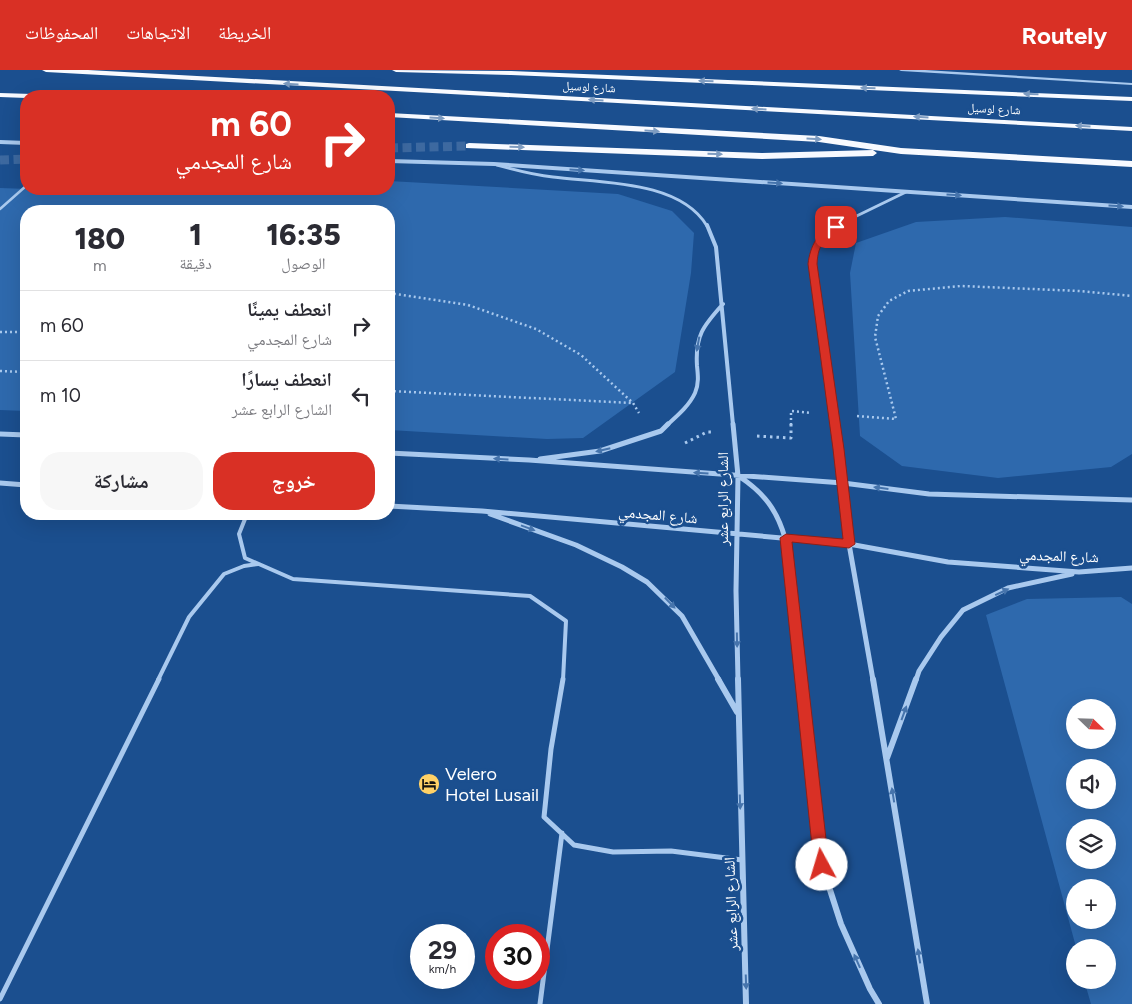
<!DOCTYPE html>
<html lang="ar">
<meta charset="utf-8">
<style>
body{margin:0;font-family:Figtree,"Noto Naskh Arabic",sans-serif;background:#f7f7f7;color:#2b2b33;direction:rtl;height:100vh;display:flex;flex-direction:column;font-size:19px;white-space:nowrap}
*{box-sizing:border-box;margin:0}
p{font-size:16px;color:#7c7c81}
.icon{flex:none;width:28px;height:28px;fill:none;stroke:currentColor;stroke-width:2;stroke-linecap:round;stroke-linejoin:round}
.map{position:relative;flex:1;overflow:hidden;direction:ltr}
.drawer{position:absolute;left:20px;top:135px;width:375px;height:315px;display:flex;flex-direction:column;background:#fff;border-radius:20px;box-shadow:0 5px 20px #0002;direction:rtl}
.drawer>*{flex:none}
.hud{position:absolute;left:20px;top:20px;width:375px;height:105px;border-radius:20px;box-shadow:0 5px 20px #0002;direction:rtl;background:#d93025;color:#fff;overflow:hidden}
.needle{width:32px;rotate:113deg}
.buttons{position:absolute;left:1066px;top:629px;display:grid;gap:10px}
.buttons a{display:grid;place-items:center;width:50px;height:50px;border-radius:50%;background:#fff;box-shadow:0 5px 20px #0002;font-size:25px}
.speed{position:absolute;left:410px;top:854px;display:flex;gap:10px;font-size:25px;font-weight:700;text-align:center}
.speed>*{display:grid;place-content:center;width:65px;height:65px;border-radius:50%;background:#fff;box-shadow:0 5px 20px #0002;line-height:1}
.speed small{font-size:12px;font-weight:400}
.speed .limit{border:8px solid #d22;background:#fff;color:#111}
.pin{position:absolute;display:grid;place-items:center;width:42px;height:42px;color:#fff;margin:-21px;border-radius:10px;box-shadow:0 2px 8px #0006}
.me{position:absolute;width:55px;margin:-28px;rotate:354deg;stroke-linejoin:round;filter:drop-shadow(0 0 4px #0008)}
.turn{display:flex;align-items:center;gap:18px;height:105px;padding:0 20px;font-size:22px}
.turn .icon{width:65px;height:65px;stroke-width:2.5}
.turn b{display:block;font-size:35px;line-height:42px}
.eta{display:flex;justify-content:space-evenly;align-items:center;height:85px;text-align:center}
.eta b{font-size:30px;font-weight:800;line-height:35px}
.cta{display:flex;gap:10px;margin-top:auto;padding:10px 20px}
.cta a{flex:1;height:58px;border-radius:20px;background:#d93025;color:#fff;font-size:20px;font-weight:800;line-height:58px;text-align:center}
.cta a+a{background:#f7f7f7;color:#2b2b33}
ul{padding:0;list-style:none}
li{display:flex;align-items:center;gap:15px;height:70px;padding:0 20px;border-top:1px solid #e1e1e2}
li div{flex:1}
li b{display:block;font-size:19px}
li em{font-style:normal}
header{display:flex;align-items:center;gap:30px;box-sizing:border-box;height:70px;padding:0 25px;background:#d93025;color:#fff}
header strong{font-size:24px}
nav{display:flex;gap:28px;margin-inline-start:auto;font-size:18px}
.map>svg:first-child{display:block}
.green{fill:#2e69ad;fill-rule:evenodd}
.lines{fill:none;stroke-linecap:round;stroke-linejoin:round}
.trunk-tunnel{stroke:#3d69a0;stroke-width:9;stroke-dasharray:9 4.5;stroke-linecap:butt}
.path-far1{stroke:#a9c9ee;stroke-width:2.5;stroke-dasharray:2 3;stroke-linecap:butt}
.path{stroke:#a9c9ee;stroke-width:3;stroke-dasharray:2.5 4;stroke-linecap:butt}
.service-far2{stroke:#a9c9ee;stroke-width:2.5}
.service-far1{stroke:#a9c9ee;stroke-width:4}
.service{stroke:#a9c9ee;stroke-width:5}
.minor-far3{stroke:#a9c9ee;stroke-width:3}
.minor-far2{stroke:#a9c9ee;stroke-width:4}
.minor-far1{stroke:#a9c9ee;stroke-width:5}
.minor{stroke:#a9c9ee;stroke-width:6}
.tertiary{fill:#a9c9ee;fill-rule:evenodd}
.trunk{fill:#f8faff;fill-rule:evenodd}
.oneway{fill:#7e9cc1}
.oneway2{fill:#4674ac}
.route{fill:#d93025;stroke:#8d1f18}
.labels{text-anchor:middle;stroke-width:5;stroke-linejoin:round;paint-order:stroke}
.far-street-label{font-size:12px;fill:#fff;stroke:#1b4f8f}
.street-label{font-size:15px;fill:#fff;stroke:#1b4f8f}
.near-poi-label{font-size:18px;fill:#fff;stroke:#1b4f8f;text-anchor:start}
</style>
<header>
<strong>Routely</strong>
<nav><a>الخريطة</a><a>الاتجاهات</a><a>المحفوظات</a></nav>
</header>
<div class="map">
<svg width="1132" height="934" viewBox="0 0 1132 934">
<rect width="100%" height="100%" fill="#1b4f8f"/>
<!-- green -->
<path class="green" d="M389,111L618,124L672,141L694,163L691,203L675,302L583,368L547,369L389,360V141H26V341L0,340V118L57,120L389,119Z
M1005,147L1132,157V384L1111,397L998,408L902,396L860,366L850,203L856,173L916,152Z
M1121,527L1132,534V934H1091L1084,910H1108V878L1076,877L986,545L1027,529ZM1075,638H1108V670H1075ZM1075,698H1108V730H1075ZM1075,758H1108V790H1075ZM1075,818H1108V850H1075Z"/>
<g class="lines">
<!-- trunk-tunnel -->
<path class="trunk-tunnel" d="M389,78L469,76
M0,90L26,89"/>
<!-- path-far1 -->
<path class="path-far1" d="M389,223L468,235L536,259L581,285L633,333L639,343
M0,262H26
M0,301L26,302
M389,321L633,333
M857,346L896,349L875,267L878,246L889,231L908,221L961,216L1080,221L1132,226
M791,355V341L811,343"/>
<!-- path -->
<path class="path" d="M757,366L791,368V354
M685,373L707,362H711"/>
<!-- service-far2 -->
<path class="service-far2" d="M0,139L26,116"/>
<!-- service-far1 -->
<path class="service-far1" d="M247,444L239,464L245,488L293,509L530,526L566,551L563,610
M158,610L189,547L224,504L244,496L258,494"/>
<!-- service -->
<path class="service" d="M563,609L551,679L544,747L574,775L613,782L671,781L742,790
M0,929L159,609
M540,934L562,763"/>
<!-- minor-far3 -->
<path class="minor-far3" d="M497,95C515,100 534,105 553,107C600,113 680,110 707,156
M836,156L906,122"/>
<!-- minor-far2 -->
<path class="minor-far2" d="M707,155L716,177L733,355
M667,355C677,346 689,336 695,323C699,314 698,305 697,296C695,266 703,256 723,234
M835,355L812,194C815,177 822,164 838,155"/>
<!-- minor-far1 -->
<path class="minor-far1" d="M733,354L738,406L736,521L738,610
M835,354L849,474L873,610
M0,364L26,365
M389,383L529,390L843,413L929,424L1132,430
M540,389L600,381L661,361L668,354
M740,407C764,423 777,440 785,468L801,610
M0,413L26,415
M389,436L482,441L849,474L948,492L1079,502L1132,498
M490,444L576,475L622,497L647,512L682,546L719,610
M916,610L919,601L941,567L963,540L1008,518L1072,504"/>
<!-- minor -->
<path class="minor" d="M718,609L737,642
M738,609L746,934
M801,609L822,795L841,854L870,919L879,934
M873,609L927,934
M887,688L916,609"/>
<!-- tertiary -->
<path class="tertiary" d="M899,0H925L1132,13V15L901,1Z
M0,70L26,71V75L0,74Z
M389,89L494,92L1132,135V139L494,96L389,93Z"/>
<!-- trunk -->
<path class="trunk" d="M42,0H88L1132,57V61L46,2Z
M392,0L511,1L1132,27V31L511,5L396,2Z
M0,23L32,24L36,26H26V28L0,27Z
M389,43L819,66L901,78L1132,91V97L901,84L819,72L389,47Z
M469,73L762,83L873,80L877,83L873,86L762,89L466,78V74Z"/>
</g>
<!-- one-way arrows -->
<defs><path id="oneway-solid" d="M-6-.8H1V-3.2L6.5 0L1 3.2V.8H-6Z" transform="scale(1.25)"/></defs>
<g class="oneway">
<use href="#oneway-solid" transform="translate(706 11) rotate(-178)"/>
<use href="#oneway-solid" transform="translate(291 14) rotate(-177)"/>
<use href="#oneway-solid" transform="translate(868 18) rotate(-178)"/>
<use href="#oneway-solid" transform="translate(1031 24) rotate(-178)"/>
<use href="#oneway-solid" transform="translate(596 30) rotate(-177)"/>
<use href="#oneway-solid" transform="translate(759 39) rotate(-177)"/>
<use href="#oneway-solid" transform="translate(921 47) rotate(-177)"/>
<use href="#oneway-solid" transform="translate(437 48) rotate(4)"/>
<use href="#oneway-solid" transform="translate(1083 56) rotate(-177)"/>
<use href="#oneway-solid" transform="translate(652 61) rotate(3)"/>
<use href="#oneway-solid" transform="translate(814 69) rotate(3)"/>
<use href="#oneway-solid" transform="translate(517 77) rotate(1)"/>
<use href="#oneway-solid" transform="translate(715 84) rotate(2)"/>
</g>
<g class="oneway2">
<use href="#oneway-solid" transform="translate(577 100) rotate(4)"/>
<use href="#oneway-solid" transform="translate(775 113) rotate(4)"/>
<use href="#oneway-solid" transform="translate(954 125) rotate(4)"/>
<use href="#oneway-solid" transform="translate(1116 136) rotate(4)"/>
<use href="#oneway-solid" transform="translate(698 274) rotate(100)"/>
<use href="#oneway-solid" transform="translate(603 380) rotate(167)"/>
<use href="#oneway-solid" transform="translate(501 389) rotate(-177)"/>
<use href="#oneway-solid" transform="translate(701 403) rotate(-176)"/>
<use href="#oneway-solid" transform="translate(881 418) rotate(-173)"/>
<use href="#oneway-solid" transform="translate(528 458) rotate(20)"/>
<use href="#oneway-solid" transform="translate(1002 522) rotate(-25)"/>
<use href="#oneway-solid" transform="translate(670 533) rotate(46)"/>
<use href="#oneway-solid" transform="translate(737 570) rotate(89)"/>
<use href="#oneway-solid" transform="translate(904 643) rotate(-70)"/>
<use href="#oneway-solid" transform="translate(893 725) rotate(-99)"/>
<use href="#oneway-solid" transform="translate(740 732) rotate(88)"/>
<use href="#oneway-solid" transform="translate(919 886) rotate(-99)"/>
<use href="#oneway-solid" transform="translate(857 891) rotate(-114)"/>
<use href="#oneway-solid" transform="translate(746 912) rotate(88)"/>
</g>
<!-- route -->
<path class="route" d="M836,154L840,157C826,170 818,172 817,194L844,379L855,474L849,478L792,472L829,795L827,800L822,802L817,800L814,795L780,468L786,464L843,469L833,379L808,194C810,176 818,161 836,154Z"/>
<!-- icons -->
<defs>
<g id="hotel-disc" transform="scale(1.125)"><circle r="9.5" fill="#ffd166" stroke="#1b4f8f"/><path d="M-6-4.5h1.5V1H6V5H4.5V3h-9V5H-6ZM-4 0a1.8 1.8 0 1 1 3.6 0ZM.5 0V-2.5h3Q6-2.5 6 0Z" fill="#111"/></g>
</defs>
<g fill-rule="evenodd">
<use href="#hotel-disc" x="429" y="714"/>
</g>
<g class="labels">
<!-- far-street labels -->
<g class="far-street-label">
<text transform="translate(589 17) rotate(3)" y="4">شارع لوسيل</text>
<text transform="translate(994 39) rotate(3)" y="4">شارع لوسيل</text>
</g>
<!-- street labels -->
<g class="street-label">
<text transform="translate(723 429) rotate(-90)" y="5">الشارع الرابع عشر</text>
<text transform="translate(658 445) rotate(5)" y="5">شارع المجدمي</text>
<text transform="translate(1059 486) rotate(2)" y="5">شارع المجدمي</text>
<text transform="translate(731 834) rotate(-92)" y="5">الشارع الرابع عشر</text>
</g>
<!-- near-poi labels -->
<g class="near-poi-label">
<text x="445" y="710">Velero<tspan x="445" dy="21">Hotel Lusail</tspan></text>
</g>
</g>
</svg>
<div class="buttons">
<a><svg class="needle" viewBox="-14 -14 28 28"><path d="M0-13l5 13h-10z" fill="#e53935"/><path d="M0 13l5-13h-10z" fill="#7c7c81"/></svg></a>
<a><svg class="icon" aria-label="sound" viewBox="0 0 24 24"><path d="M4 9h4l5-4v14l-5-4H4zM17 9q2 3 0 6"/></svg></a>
<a><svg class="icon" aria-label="layers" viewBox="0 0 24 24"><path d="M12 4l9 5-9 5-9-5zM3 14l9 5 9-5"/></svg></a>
<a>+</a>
<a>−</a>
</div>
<div class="speed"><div>29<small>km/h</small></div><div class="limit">30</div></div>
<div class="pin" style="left:836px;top:157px;background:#d93025"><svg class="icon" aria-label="arrive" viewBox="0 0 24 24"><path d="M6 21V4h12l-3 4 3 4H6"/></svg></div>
<svg class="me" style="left:822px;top:795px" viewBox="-20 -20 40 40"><circle r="19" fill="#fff"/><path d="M0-13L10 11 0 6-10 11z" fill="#d93025"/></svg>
<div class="hud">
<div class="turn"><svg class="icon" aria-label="right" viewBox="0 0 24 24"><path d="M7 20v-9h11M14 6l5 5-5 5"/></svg><div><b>60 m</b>شارع المجدمي</div></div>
</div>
<section class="drawer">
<div class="eta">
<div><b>16:35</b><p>الوصول</p></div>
<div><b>1</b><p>دقيقة</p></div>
<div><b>180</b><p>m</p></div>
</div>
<ul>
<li><svg class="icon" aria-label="right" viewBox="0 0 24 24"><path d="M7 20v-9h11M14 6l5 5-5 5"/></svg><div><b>انعطف يمينًا</b><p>شارع المجدمي</p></div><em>60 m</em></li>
<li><svg class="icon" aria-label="left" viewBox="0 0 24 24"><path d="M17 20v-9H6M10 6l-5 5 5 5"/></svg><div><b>انعطف يسارًا</b><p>الشارع الرابع عشر</p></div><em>10 m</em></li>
</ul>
<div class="cta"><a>خروج</a><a>مشاركة</a></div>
</section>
</div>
